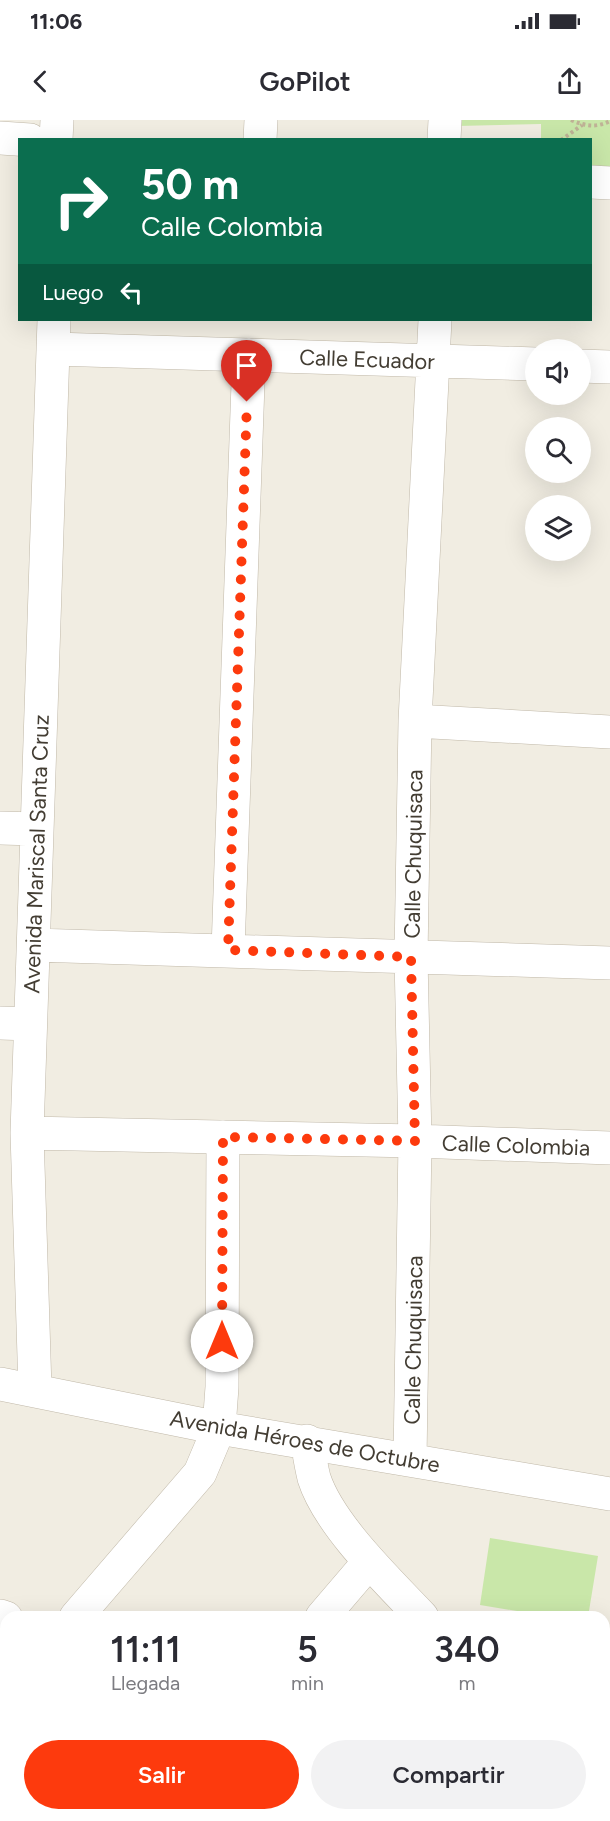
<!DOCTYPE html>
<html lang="es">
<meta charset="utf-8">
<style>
body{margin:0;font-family:Figtree,sans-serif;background:#f2f2f3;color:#2b2b33;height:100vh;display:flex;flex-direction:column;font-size:22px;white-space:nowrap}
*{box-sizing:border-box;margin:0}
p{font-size:20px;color:#7c7c81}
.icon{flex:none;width:33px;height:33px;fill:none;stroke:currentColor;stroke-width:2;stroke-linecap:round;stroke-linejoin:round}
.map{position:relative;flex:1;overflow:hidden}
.side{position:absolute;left:0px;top:1491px;width:610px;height:210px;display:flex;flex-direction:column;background:#fff;border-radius:18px 18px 0 0;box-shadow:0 6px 24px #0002}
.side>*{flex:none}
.guide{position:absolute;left:18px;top:18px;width:574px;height:183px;border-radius:0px;box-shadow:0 6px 24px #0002;background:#0b6e4f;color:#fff;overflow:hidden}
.tools{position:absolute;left:525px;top:219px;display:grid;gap:12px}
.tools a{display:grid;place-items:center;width:66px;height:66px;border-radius:50%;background:#fff;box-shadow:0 6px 24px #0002;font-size:30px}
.pin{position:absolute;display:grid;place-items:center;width:51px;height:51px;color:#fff;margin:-62px -26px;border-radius:50% 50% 50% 0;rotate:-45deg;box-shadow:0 0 6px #0007}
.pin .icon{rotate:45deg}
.me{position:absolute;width:66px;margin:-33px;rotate:0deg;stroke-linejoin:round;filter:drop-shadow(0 0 4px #0008)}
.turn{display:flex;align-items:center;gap:21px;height:126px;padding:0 24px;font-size:27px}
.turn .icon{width:78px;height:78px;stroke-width:2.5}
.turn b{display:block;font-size:42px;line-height:51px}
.then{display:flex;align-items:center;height:57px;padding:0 24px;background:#0003;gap:12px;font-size:22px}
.eta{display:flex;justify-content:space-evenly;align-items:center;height:102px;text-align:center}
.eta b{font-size:36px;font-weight:600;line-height:42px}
.primary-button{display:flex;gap:12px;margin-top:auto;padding:12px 24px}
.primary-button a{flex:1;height:69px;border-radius:36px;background:#fd3a0d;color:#fff;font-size:24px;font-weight:600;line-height:69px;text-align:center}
.primary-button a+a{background:#f2f2f3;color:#2b2b33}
.status{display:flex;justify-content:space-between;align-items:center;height:42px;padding:0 30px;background:#fff;direction:ltr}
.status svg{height:16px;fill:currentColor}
header{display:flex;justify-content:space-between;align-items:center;height:78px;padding:0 24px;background:#fff;font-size:27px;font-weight:600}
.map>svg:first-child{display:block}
.green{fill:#c9e7a9}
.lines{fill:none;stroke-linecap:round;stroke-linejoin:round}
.minor-casing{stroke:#c0b8a8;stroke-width:34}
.path{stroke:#bfb296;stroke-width:4;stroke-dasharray:3 3;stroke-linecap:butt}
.minor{stroke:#fff;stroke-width:33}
.route{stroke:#fd3a0d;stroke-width:10;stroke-dasharray:0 18}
.labels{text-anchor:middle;stroke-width:4.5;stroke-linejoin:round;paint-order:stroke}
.street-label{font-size:22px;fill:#433d33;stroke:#fff}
</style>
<div class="status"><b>11:06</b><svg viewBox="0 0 49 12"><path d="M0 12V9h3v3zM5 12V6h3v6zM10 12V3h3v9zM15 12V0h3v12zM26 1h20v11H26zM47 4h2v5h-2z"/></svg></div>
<header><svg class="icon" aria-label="back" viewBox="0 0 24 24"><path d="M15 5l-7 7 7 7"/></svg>GoPilot<svg class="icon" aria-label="share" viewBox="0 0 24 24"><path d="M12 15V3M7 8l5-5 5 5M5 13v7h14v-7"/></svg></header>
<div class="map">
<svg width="610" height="1701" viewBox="0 0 610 1701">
<rect width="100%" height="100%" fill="#f1ede2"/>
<!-- green -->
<path class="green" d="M457,0H610V53L591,51V20L541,19V4L457,6Z
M490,1418L598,1436L588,1497H553L480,1485Z"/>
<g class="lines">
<!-- minor casing -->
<g class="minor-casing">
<path id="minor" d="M0,18L30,20
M56,20L57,0
M260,20L261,0
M444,20L445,0
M591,62L610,63
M54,229L536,244
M580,246L610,247
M415,601L610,612
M0,708L36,709
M34,825L610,843
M228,830L249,235
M0,903L30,904
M27,1013L415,1021L610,1028
M0,1264L219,1308L610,1374
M35,1269L27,1013L54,200
M307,1321C309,1333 311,1346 314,1358C329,1405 388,1461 422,1497
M410,1340L415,1021L411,837L415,601L435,200
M0,1496L6,1498
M76,1497L200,1353L219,1308L222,1267L223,1017
M322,1497L369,1442
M0,1582L6,1575
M604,1622L610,1560
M604,1694L610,1701
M147,1701L152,1695
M407,1701L412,1695"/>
</g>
<!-- path -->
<path class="path" d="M571,0C585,6 596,8 610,1
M561,20L582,5"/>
<!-- minor -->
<use href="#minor" class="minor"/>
</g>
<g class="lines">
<!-- route -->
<path class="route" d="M222,1221L223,1017L415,1021L411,837L228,830L247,282"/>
</g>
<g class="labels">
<!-- street labels -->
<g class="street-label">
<text transform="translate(367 239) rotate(2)" y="8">Calle Ecuador</text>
<text transform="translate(36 734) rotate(-88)" y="8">Avenida Mariscal Santa Cruz</text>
<text transform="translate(413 734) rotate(-89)" y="8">Calle Chuquisaca</text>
<text transform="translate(516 1025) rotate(2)" y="8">Calle Colombia</text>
<text transform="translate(413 1220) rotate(-89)" y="8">Calle Chuquisaca</text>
<text transform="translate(305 1321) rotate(10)" y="8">Avenida Héroes de Octubre</text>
</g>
</g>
</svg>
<div class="tools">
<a><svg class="icon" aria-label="sound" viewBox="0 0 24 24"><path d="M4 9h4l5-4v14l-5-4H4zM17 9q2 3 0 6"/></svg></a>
<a><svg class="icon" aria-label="search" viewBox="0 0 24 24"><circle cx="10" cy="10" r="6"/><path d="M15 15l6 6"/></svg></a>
<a><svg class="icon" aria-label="layers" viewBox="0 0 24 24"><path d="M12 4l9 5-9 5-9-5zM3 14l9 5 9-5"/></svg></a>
</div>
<div class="pin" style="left:247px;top:282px;background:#d93025"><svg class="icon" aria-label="arrive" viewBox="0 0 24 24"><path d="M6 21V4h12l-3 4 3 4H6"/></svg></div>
<svg class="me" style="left:222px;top:1221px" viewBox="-20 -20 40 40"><circle r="19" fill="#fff"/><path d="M0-13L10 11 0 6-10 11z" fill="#fd3a0d"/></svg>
<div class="guide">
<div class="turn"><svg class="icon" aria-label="right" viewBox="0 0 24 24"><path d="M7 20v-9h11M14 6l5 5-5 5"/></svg><div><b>50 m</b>Calle Colombia</div></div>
<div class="then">Luego<svg class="icon" aria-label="left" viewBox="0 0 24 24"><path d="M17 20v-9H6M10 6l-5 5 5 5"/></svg></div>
</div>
<section class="side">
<div class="eta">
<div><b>11:11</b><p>Llegada</p></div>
<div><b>5</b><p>min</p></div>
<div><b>340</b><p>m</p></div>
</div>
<div class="primary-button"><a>Salir</a><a>Compartir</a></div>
</section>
</div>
